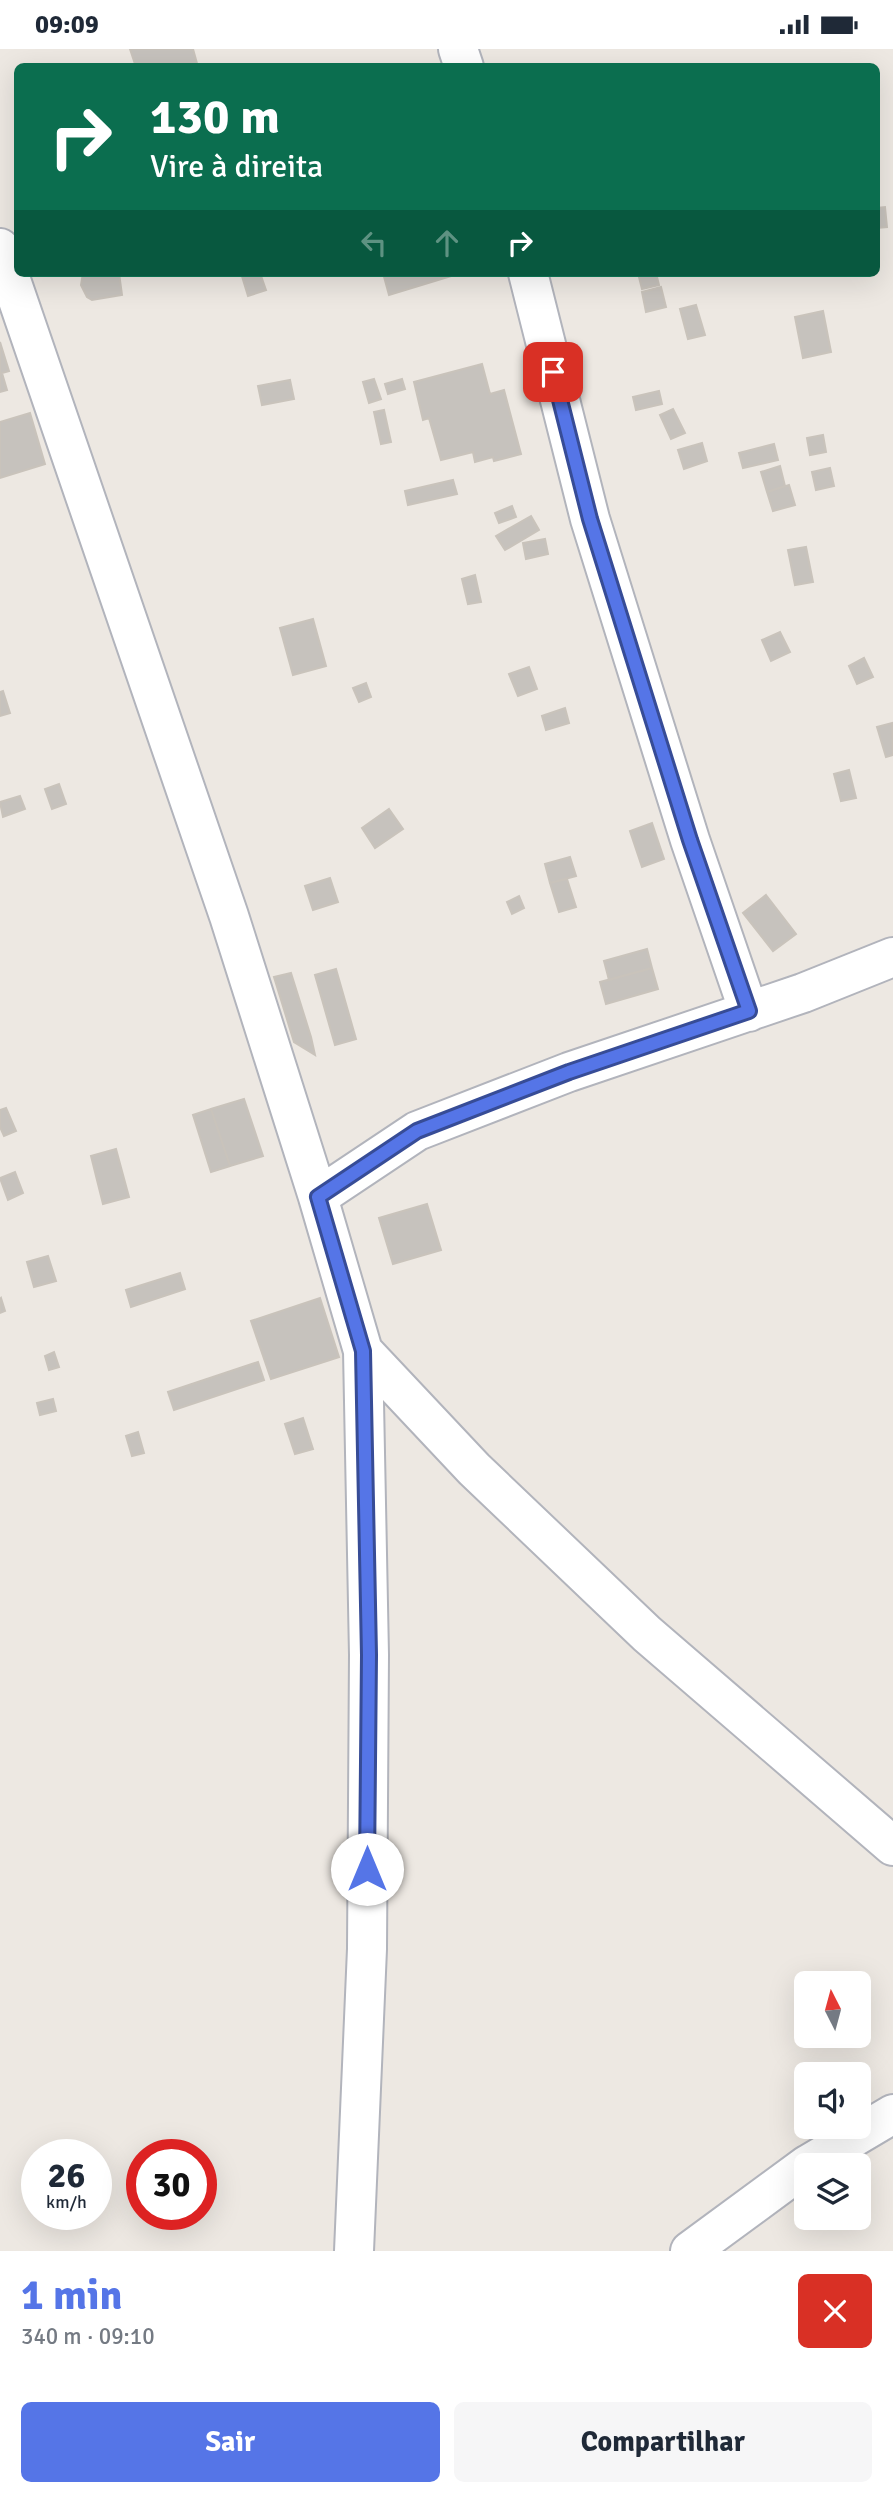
<!DOCTYPE html>
<html lang="pt">
<meta charset="utf-8">
<style>
body{margin:0;font-family:Signika,sans-serif;background:#f6f6f7;color:#1f2937;height:100vh;display:flex;flex-direction:column;font-size:26px;white-space:nowrap}
*{box-sizing:border-box;margin:0}
p{font-size:23px;color:#747a83}
.icon{flex:none;width:38px;height:38px;fill:none;stroke:currentColor;stroke-width:2;stroke-linecap:round;stroke-linejoin:round}
.map{position:relative;height:2202px;overflow:hidden}
.details{display:flex;flex-direction:column;background:#fff;flex:1}
.details>*{flex:none}
.guide{position:absolute;left:14px;top:14px;width:866px;height:214px;border-radius:10px;box-shadow:0 7px 28px #0002;background:#0b6e4f;color:#fff;overflow:hidden}
.needle{width:46px;rotate:354deg}
.buttons{position:absolute;left:794px;top:1922px;display:grid;gap:14px}
.buttons a{display:grid;place-items:center;width:77px;height:77px;border-radius:10px;background:#fff;box-shadow:0 7px 28px #0002;font-size:35px}
.speed{position:absolute;left:21px;top:2090px;display:flex;gap:14px;font-size:35px;font-weight:700;text-align:center}
.speed>*{display:grid;place-content:center;width:91px;height:91px;border-radius:50%;background:#fff;box-shadow:0 7px 28px #0002;line-height:1}
.speed small{font-size:18px;font-weight:400}
.speed .limit{border:10px solid #d22;background:#fff;color:#111}
.pin{position:absolute;display:grid;place-items:center;width:60px;height:60px;color:#fff;margin:-30px;border-radius:14px;box-shadow:0 4px 10px #0006}
.me{position:absolute;width:77px;margin:-38px;rotate:0deg;stroke-linejoin:round;filter:drop-shadow(0 0 5px #0008)}
.turn{display:flex;align-items:center;gap:24px;height:147px;padding:0 21px;font-size:32px}
.turn .icon{width:91px;height:91px;stroke-width:2.5}
.turn b{display:block;font-size:49px;line-height:60px}
.lanes{display:flex;align-items:center;height:66px;padding:0 21px;background:#0003;justify-content:center;gap:35px;direction:ltr}
.lanes .off{opacity:.35}
.round{display:grid;place-items:center;flex:none;width:74px;height:74px;border-radius:10px;background:#f6f6f7}
.headline{display:flex;align-items:center;justify-content:space-between;height:119px;padding:0 21px}
h1{font-size:42px;font-weight:700;line-height:52px;color:#5575e7}
.button{display:flex;gap:14px;margin-top:auto;padding:14px 21px}
.button a{flex:1;height:80px;border-radius:10px;background:#5575e7;color:#fff;font-size:28px;font-weight:700;line-height:80px;text-align:center}
.button a+a{background:#f6f6f7;color:#1f2937}
.status{display:flex;justify-content:space-between;align-items:center;height:49px;padding:0 35px;background:#fff;direction:ltr}
.status svg{height:19px;fill:currentColor}
.map>svg:first-child{display:block}
.building{fill:#c6c2bd;stroke:#c9c3bb;stroke-width:2}
.lines{fill:none;stroke-linecap:round;stroke-linejoin:round}
.street-casing{stroke:#b2b4bc;stroke-width:42}
.street{stroke:#fff;stroke-width:38}
.route-casing{stroke:#374c96;stroke-width:18}
.route{stroke:#5575e7;stroke-width:12}
</style>
<div class="status"><b>09:09</b><svg viewBox="0 0 49 12"><path d="M0 12V9h3v3zM5 12V6h3v6zM10 12V3h3v9zM15 12V0h3v12zM26 1h20v11H26zM47 4h2v5h-2z"/></svg></div>
<div class="map">
<svg width="893" height="2202" viewBox="0 0 893 2202">
<rect width="100%" height="100%" fill="#ede8e2"/>
<!-- building -->
<path class="building" d="M130,0H193L198,18H136Z
M885,158L887,178L877,179V159Z
M83,224H119L122,246L92,251L87,248L81,236Z
M241,224H260L266,241L248,247Z
M383,224H461L389,246Z
M638,224H656L659,236L642,240Z
M661,238L666,258L646,263L642,243Z
M696,256L705,286L688,290L680,260Z
M823,262L831,303L803,309L795,268Z
M0,293L9,322L2,324L7,341L0,343Z
M482,315L490,345L504,341L521,405L494,412L493,408L475,413L473,403L441,411L429,369L423,371L414,333Z
M374,330L381,350L369,354L363,333Z
M402,330L405,340L388,345L385,335Z
M290,331L294,350L262,356L258,337Z
M659,342L662,355L636,361L633,348Z
M673,360L685,384L671,390L660,366Z
M384,361L391,393L381,395L374,363Z
M30,364L45,415L0,429V373Z
M823,386L826,403L810,406L807,389Z
M702,394L707,412L684,420L678,401Z
M774,395L778,411L743,419L739,404Z
M780,417L785,437L767,443L761,423Z
M830,419L834,437L816,441L812,423Z
M453,431L457,445L408,456L405,442Z
M789,436L795,456L773,462L767,443Z
M512,457L516,468L499,474L495,464Z
M531,467L539,481L505,501L496,487Z
M545,490L548,505L526,510L523,494Z
M806,498L813,533L795,536L788,501Z
M475,526L481,553L468,555L462,530Z
M313,570L326,617L293,626L280,579Z
M780,583L790,603L771,612L762,591Z
M864,609L873,628L857,635L849,617Z
M529,618L537,640L518,647L509,625Z
M366,634L371,648L359,653L353,639Z
M3,642L10,664L0,667V643Z
M565,659L569,674L546,681L542,667Z
M892,674L893,706L886,708L877,678Z
M849,721L856,749L841,752L834,725Z
M59,735L66,755L52,760L45,740Z
M20,747L25,760L3,768L0,753Z
M389,760L403,780L375,799L362,779Z
M652,774L664,810L642,818L630,782Z
M570,808L576,827L550,834L545,815Z
M330,829L338,853L313,861L305,837Z
M567,830L576,858L559,863L550,834Z
M766,846L796,885L773,902L743,864Z
M519,847L524,859L512,865L507,853Z
M647,900L652,919L609,931L604,912Z
M652,919L658,940L606,955L600,933Z
M336,920L356,990L335,996L315,926Z
M291,924L311,988L315,1006L294,993L274,928Z
M244,1050L263,1107L230,1117L211,1060Z
M6,1059L16,1082L4,1087L0,1078V1061Z
M211,1060L230,1117L211,1123L193,1066Z
M116,1100L129,1148L103,1155L91,1107Z
M15,1123L23,1144L8,1151L0,1129Z
M427,1155L441,1201L393,1215L379,1169Z
M48,1207L56,1232L34,1238L27,1213Z
M180,1224L185,1240L131,1258L126,1241Z
M1,1249L5,1262L0,1264V1250Z
M320,1249L339,1308L271,1330L251,1272Z
M54,1303L59,1318L49,1321L45,1307Z
M258,1313L264,1331L174,1361L168,1343Z
M53,1350L56,1362L40,1366L37,1354Z
M303,1369L313,1400L295,1405L285,1375Z
M138,1383L144,1404L132,1407L126,1387Z"/>
<g class="lines">
<!-- street casing -->
<g class="street-casing">
<path id="street" d="M458,0L464,18
M0,199L229,867L318,1148L363,1302L474,1420L647,1585L893,1797
M528,224L590,470L690,791L749,963
M318,1148L417,1082L569,1023L803,944L893,908
M807,2116L893,2065
M354,2202L367,1900L369,1606L363,1302
M690,2202L807,2116"/>
</g>
<!-- street -->
<use href="#street" class="street"/>
</g>
<g class="lines">
<!-- route casing -->
<g class="route-casing">
<path id="route" d="M367,1820L369,1606L363,1302L318,1148L417,1082L569,1023L749,962L690,791L590,470L553,323"/>
</g>
<!-- route -->
<use href="#route" class="route"/>
</g>
</svg>
<div class="buttons">
<a><svg class="needle" viewBox="-14 -14 28 28"><path d="M0-13l5 13h-10z" fill="#e53935"/><path d="M0 13l5-13h-10z" fill="#747a83"/></svg></a>
<a><svg class="icon" aria-label="sound" viewBox="0 0 24 24"><path d="M4 9h4l5-4v14l-5-4H4zM17 9q2 3 0 6"/></svg></a>
<a><svg class="icon" aria-label="layers" viewBox="0 0 24 24"><path d="M12 4l9 5-9 5-9-5zM3 14l9 5 9-5"/></svg></a>
</div>
<div class="speed"><div>26<small>km/h</small></div><div class="limit">30</div></div>
<div class="pin" style="left:553px;top:323px;background:#d93025"><svg class="icon" aria-label="arrive" viewBox="0 0 24 24"><path d="M6 21V4h12l-3 4 3 4H6"/></svg></div>
<svg class="me" style="left:367px;top:1820px" viewBox="-20 -20 40 40"><circle r="19" fill="#fff"/><path d="M0-13L10 11 0 6-10 11z" fill="#5575e7"/></svg>
<div class="guide">
<div class="turn"><svg class="icon" aria-label="right" viewBox="0 0 24 24"><path d="M7 20v-9h11M14 6l5 5-5 5"/></svg><div><b>130 m</b>Vire à direita</div></div>
<div class="lanes"><svg class="icon off" aria-label="left" viewBox="0 0 24 24"><path d="M17 20v-9H6M10 6l-5 5 5 5"/></svg><svg class="icon off" aria-label="ahead" viewBox="0 0 24 24"><path d="M12 20V5M6 11l6-6 6 6"/></svg><svg class="icon" aria-label="right" viewBox="0 0 24 24"><path d="M7 20v-9h11M14 6l5 5-5 5"/></svg></div>
</div>
</div>
<section class="details">
<div class="headline"><div><h1>1 min</h1><p>340 m · 09:10</p></div><a class="round" style="background:#d93025;color:#fff"><svg class="icon" aria-label="close" viewBox="0 0 24 24"><path d="M6 6l12 12M18 6L6 18"/></svg></a></div>
<div class="button"><a>Sair</a><a>Compartilhar</a></div>
</section>
